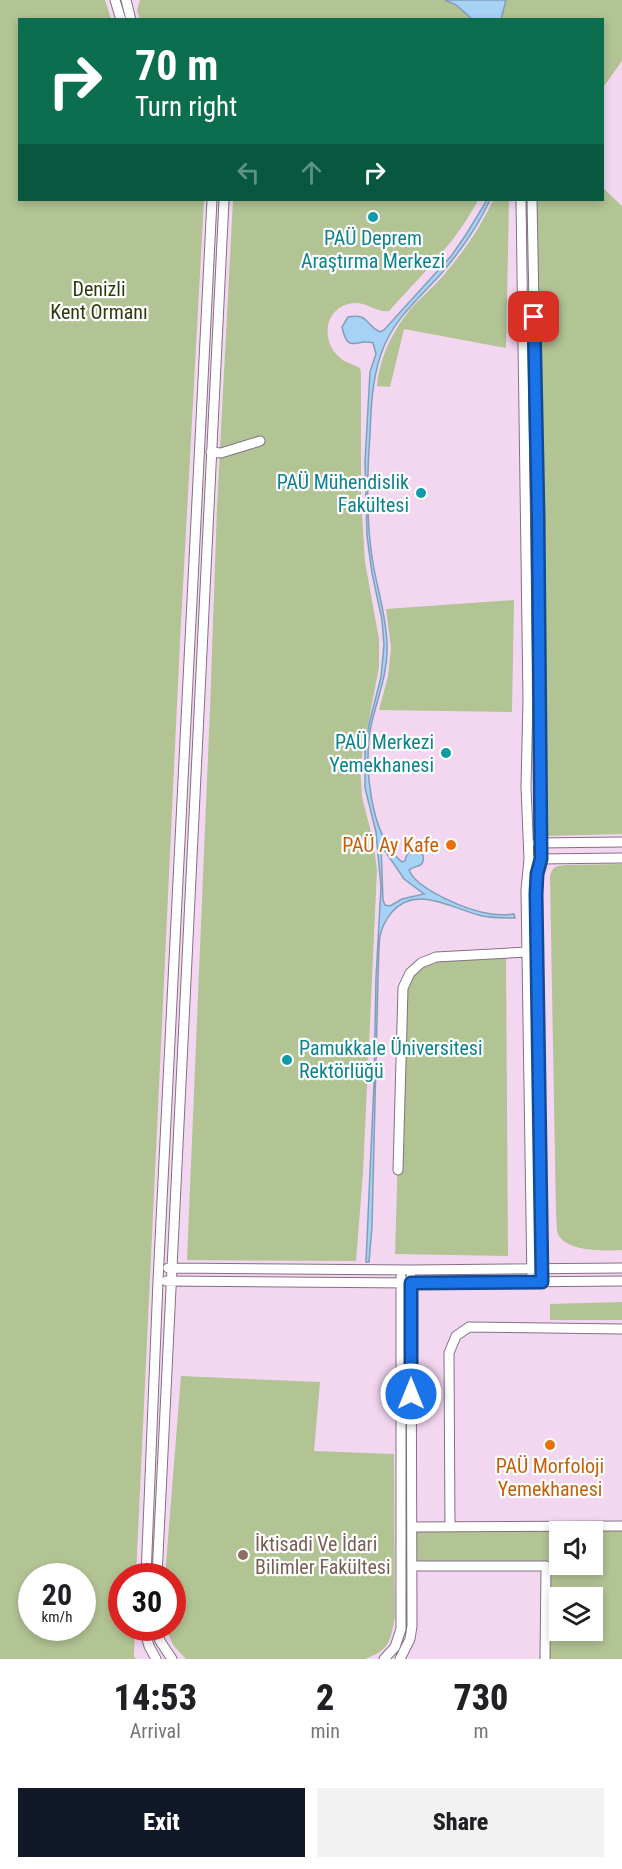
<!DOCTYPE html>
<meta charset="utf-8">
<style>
body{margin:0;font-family:"Roboto Condensed",sans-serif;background:#f2f2f2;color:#202124;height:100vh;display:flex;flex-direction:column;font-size:22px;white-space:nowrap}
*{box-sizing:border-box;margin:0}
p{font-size:20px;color:#757577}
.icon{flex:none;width:33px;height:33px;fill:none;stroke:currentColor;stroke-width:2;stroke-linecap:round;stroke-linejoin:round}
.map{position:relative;height:1659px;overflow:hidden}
.side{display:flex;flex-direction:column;background:#fff;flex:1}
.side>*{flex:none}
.top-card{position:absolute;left:18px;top:18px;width:586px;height:183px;border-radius:0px;box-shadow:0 3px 9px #0003;background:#0b6e4f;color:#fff;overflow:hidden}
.fabs{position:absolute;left:549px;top:1521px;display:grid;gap:12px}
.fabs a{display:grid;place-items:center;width:54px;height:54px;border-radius:0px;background:#fff;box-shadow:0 3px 9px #0003;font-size:30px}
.speed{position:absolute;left:18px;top:1563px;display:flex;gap:12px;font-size:30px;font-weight:700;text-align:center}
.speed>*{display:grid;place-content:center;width:78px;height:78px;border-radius:50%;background:#fff;box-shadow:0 3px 9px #0003;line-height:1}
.speed small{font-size:15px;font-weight:400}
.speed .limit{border:9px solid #d22;background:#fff;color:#111}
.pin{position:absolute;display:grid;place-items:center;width:51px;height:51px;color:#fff;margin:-26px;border-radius:12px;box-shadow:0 3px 9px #0006}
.me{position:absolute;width:66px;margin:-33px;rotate:0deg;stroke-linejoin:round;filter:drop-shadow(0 0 4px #0008)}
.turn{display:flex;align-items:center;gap:21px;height:126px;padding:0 18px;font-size:27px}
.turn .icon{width:78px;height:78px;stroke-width:2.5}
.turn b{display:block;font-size:42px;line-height:51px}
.lanes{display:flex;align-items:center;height:57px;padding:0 18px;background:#0003;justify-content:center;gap:30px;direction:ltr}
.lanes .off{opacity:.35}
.eta{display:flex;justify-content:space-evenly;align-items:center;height:102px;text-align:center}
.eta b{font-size:36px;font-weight:800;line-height:42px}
.button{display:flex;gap:12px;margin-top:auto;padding:12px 18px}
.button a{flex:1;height:69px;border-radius:0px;background:#111827;color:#fff;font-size:24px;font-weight:800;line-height:69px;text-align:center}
.button a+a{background:#f2f2f2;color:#202124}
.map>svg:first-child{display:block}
.built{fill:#f3d7f1;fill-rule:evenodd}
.green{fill:#b2c394;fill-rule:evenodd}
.water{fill:#a6d2f5;stroke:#829eb9;stroke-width:1.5;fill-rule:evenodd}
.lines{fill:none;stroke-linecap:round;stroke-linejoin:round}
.minor-casing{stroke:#847083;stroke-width:11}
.minor{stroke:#fff;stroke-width:9}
.route-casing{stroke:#114b97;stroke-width:15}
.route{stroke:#1a73e8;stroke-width:10}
.culture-dot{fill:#0f9aa8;stroke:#fff;stroke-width:2}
.food-dot{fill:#e8710a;stroke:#fff;stroke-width:2}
.education-dot{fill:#8d6e63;stroke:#fff;stroke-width:2}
.labels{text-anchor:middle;stroke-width:4.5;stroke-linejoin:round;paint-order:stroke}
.culture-label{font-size:20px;fill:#0d838f;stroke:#fff;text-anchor:end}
.park-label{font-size:20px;fill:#2d3a0d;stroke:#fff}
.food-label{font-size:20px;fill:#c56008;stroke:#fff;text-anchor:end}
.education-label{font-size:20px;fill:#785e54;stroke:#fff;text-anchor:start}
</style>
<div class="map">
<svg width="622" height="1659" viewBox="0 0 622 1659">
<rect width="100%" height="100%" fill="#fce6fb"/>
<!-- built -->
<path class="built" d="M0,0H622V1659H136L134,1656L135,1628H172V1576H136L161,1036L0,923ZM20,20H603V200H20ZM560,1532H592V1564H560ZM560,1598H592V1630H560Z"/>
<!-- green -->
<path class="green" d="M0,0H105L111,19L20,20V200H204L180,641L136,1576H122V1628H135L134,1656L136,1659H0ZM32,1576H82V1628H32Z
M140,0H622V61L604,86L603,101V20H140L137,10Z
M603,188L622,206V834L544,836L536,200H603Z
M233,200H478C456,243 421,275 389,311C375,313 365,299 348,304C323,311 322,342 339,357C345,363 353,364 360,368L361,373V499L365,562L379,639V667L360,766L362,797L373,840L377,870L363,1173L356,1261L187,1260L210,709L217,507Z
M493,200H509L506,348L404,329L390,387L377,386C380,354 395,326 416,303C425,294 434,286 442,277C462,254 481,227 493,200Z
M514,600L512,712L379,710L388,676L391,648L386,609Z
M622,864V1250C606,1251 566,1252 558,1234C556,1229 557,1221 556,1215L550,876C552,867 556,866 565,865Z
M506,956L508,1256L395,1254L403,988L410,973L436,957Z
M622,1302V1320H550V1304Z
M181,1376L320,1382L314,1451L394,1454L395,1617C390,1641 390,1650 365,1659H186L173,1645L166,1628H172V1576H165Z
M622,1525V1659H545L546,1566H412V1527ZM560,1532H592V1564H560ZM560,1598H592V1630H560Z"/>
<!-- water -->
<path class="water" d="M445,0H506L501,19H472L456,5Z
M487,200H490C478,226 459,253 440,275C417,300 392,321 381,354C372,380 371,407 370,434C367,475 366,517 372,557C376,586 387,616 387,646C388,674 377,698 371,726C363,764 370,836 402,862L405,861C406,854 411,848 419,851L423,855C425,869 416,864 409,870C417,890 469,911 491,914C498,915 507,915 514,914L515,918C504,918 493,918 482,916C453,909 417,884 392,912C386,919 382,927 380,936C378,950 379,964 378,978L372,1226L369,1262H366L374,1083L376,978L381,887L376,832L365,788V751L369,724L381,677L384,645L382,620L372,573L367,536L365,462L370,372L376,354L373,343C356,338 348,355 342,327L348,317C369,313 365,325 380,332L384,330L452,255L467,233ZM381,845L404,879L424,894L402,899L390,906L385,905L383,900Z"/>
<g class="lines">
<!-- minor casing -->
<g class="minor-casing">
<path id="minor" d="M115,0L121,20
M126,0L131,20
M521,200L528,699L526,787L529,859L526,890L532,1282
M532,200L538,517L541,859L537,874L536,894L542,1282
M211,452L221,453L260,441
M537,843L622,842
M537,859L622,858
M398,1170L403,988L410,973L421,963L436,957L527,952
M168,1268L411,1270L622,1268
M166,1281L411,1283L622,1281
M412,1527L622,1526
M450,1527L449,1353L456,1336L469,1327L622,1329
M412,1566H546L545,1659
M146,1576L158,1281L212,200
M157,1576L224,200
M144,1628L149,1646L156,1659
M156,1628L160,1641L172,1659
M384,1659L395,1647L401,1629V1277
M400,1659L410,1639L412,1626L411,1277"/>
</g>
<!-- minor -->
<use href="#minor" class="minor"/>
</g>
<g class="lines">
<!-- route casing -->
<g class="route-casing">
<path id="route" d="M411,1394V1283L542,1282L536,894L537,874L541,859L538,517L534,317"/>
</g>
<!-- route -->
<use href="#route" class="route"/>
</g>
<!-- markers -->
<g class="culture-dot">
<circle cx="373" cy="217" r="6"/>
<circle cx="421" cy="493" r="6"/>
<circle cx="446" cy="753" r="6"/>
<circle cx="287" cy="1060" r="6"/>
</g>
<g class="food-dot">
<circle cx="451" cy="845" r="6"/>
<circle cx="550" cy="1445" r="6"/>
</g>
<circle class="education-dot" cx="243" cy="1555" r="6"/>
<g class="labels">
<!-- culture labels -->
<g class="culture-label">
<text x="373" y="245" text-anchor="middle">PAÜ Deprem<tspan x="373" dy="23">Araştırma Merkezi</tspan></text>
<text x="409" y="489">PAÜ Mühendislik<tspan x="409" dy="23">Fakültesi</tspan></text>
<text x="434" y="749">PAÜ Merkezi<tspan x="434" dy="23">Yemekhanesi</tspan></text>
<text x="299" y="1055" text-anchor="start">Pamukkale Üniversitesi<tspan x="299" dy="23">Rektörlüğü</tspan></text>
</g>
<!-- park labels -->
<g class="park-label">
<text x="99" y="296">Denizli<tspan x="99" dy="23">Kent Ormanı</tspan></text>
</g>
<!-- food labels -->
<g class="food-label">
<text x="439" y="852">PAÜ Ay Kafe</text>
<text x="550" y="1473" text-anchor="middle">PAÜ Morfoloji<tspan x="550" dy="23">Yemekhanesi</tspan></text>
</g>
<!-- education labels -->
<g class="education-label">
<text x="255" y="1551">İktisadi Ve İdari<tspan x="255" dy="23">Bilimler Fakültesi</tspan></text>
</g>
</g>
</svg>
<div class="fabs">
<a><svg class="icon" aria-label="sound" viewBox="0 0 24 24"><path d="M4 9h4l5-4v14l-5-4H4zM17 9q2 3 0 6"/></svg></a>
<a><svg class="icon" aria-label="layers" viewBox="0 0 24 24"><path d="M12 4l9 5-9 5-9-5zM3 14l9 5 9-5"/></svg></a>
</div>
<div class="speed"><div>20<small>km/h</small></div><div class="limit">30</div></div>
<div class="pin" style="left:534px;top:317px;background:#d93025"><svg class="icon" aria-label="arrive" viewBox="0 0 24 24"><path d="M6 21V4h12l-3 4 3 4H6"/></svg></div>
<svg class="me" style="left:411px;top:1394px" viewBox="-20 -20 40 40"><circle r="17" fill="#1a73e8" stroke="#fff" stroke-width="3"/><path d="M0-11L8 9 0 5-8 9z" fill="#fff"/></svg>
<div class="top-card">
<div class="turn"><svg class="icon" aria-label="right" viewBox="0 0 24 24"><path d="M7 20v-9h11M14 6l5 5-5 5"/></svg><div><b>70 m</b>Turn right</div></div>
<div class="lanes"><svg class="icon off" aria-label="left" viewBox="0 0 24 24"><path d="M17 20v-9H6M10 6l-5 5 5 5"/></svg><svg class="icon off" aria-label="ahead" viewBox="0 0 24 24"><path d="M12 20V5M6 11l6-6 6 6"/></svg><svg class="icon" aria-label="right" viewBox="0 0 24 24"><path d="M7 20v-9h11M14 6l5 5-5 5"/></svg></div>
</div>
</div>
<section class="side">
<div class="eta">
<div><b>14:53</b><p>Arrival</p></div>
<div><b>2</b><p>min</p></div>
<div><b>730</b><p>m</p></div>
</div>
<div class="button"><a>Exit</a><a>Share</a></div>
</section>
